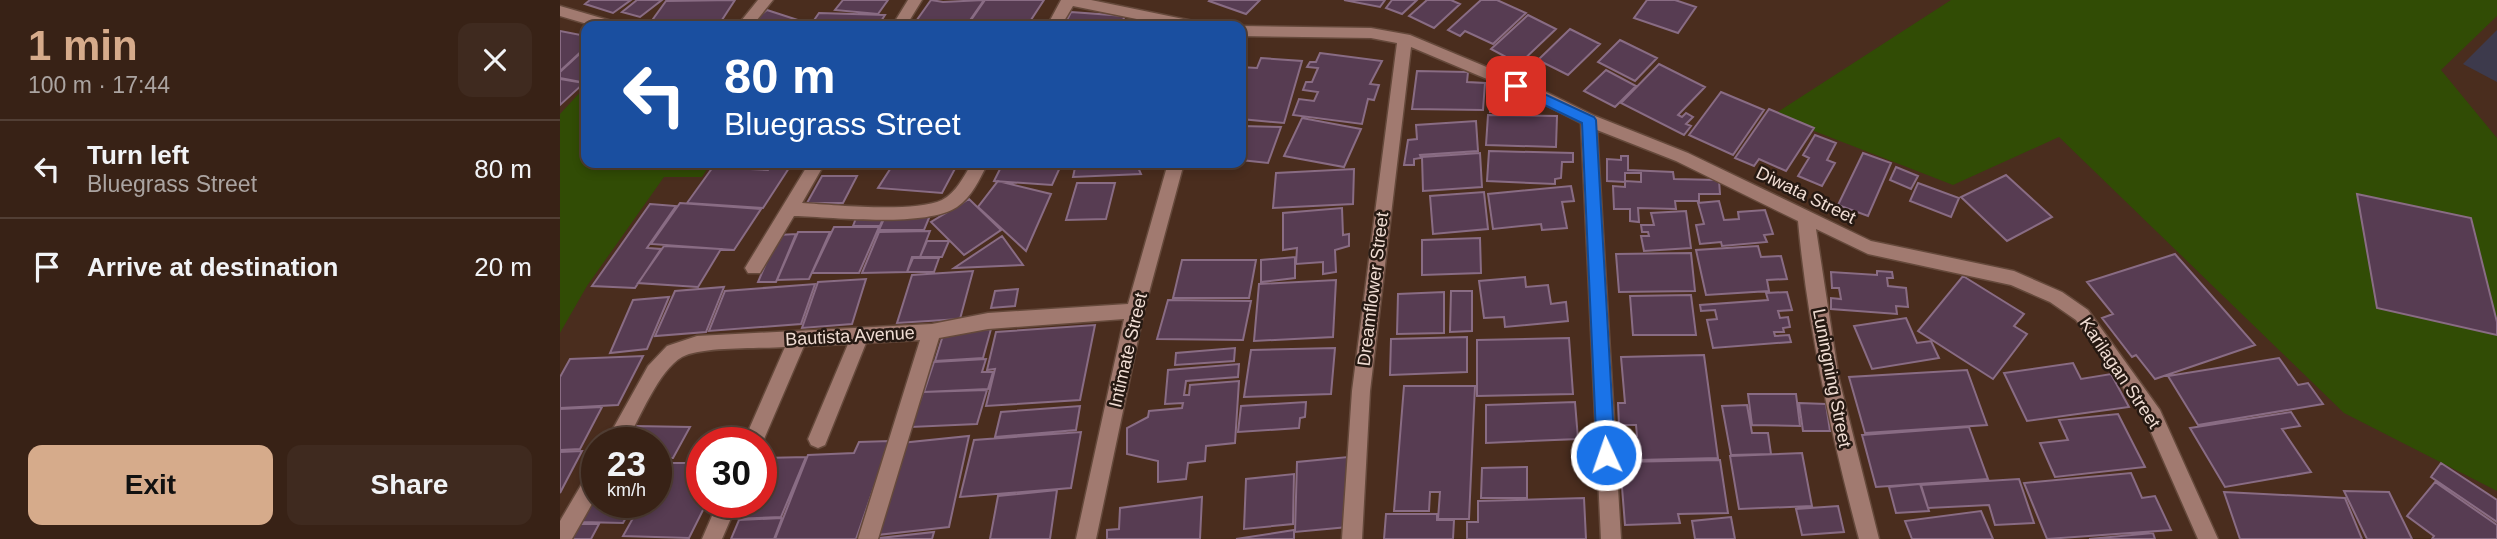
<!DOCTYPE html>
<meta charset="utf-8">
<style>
body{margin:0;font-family:Helvetica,sans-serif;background:#3f2a1f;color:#f1f3f6;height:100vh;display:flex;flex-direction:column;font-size:26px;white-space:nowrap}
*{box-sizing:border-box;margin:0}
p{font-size:23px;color:#aba4a1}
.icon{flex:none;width:38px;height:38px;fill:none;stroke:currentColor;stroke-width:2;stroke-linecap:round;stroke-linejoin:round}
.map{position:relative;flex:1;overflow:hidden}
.sheet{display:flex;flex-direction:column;background:#382216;width:560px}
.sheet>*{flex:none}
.hud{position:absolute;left:21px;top:21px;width:665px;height:147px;border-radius:14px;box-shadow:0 4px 10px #0003,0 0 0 2px #523f35;background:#1a4fa0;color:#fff;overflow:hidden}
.speed{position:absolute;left:21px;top:427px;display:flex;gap:14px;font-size:35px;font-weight:700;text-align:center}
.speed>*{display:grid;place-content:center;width:91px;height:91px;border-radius:50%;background:#382216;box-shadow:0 4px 10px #0003,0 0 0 2px #523f35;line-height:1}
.speed small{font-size:18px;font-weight:400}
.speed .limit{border:10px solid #d22;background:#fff;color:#111}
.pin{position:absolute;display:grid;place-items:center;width:60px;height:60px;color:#fff;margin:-30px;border-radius:14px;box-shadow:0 4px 10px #0006}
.me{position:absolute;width:77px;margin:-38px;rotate:357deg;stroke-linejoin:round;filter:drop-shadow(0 0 5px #0008)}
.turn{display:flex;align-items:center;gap:24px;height:147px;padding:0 28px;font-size:32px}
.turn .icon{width:91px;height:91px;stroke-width:2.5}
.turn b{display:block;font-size:49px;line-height:60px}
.round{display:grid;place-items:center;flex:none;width:74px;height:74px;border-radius:14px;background:#3f2a1f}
.summary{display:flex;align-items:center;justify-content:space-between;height:119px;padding:0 28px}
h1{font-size:42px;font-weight:700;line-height:52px;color:#d6ab8b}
.button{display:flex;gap:14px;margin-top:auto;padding:14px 28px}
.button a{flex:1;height:80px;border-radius:14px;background:#d6ab8b;color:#111;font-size:28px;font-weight:700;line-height:80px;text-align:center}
.button a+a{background:#3f2a1f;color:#f1f3f6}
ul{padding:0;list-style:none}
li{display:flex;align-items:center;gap:21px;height:98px;padding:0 28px;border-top:2px solid #523f35}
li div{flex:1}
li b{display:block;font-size:26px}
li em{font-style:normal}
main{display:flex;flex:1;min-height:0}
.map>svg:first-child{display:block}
.commercial{fill:#3d3a4c}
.green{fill:#314c05}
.building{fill:#573c52;stroke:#896c84;stroke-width:2}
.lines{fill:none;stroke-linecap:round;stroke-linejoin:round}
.minor-casing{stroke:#65493b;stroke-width:3}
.minor{fill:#a17a70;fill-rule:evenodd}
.route{fill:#1a73e8;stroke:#114b97;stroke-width:2}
.labels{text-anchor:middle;stroke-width:5;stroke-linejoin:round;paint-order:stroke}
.street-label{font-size:18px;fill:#f0ddd4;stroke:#261912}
</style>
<main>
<section class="sheet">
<div class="summary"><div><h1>1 min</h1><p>100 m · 17:44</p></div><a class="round"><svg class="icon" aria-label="close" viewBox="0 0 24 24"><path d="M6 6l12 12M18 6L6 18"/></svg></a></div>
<ul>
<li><svg class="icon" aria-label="left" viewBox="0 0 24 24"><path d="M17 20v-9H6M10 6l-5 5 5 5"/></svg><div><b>Turn left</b><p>Bluegrass Street</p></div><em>80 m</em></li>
<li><svg class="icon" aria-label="arrive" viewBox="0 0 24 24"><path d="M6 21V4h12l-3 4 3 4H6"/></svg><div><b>Arrive at destination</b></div><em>20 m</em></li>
</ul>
<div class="button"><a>Exit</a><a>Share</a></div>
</section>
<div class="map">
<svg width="1937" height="539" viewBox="0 0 1937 539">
<rect width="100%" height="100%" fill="#4a2d1e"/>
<!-- commercial -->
<path class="commercial" d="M1937,30V82L1903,64Z"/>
<!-- green -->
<path class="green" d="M1391,0H1937V16L1881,70L1937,138V491L1784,413L1499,137L1393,185L1213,115Z
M24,88L26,89V163H151L142,177H104L27,286L0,333V114Z"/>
<!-- building -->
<path class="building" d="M30,0H71L53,13L25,4Z
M77,0H102L80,17L62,12Z
M175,0L158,26H88L106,1Z
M283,0H328L318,14L275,10Z
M371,0L383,2L424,0L406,26L354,24Z
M425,0H484L467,26L409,23Z
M700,0L686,14L649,1L650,0Z
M784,0H825L820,7Z
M832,0H857L842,14L826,8Z
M867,0H891L900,4L874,28L849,16Z
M921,0H937L966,13L933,44L905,31L900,36L888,30Z
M1087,0H1115L1136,7L1118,33L1074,18Z
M207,10L250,24L186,26Z
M511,12L565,16L560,26H504Z
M259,13L325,15L318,26H250Z
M968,15L996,29L959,64L931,49Z
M1010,29L1040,44L1008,75L978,60Z
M0,31L26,36V47L0,71Z
M1060,40L1097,58L1075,81L1038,62Z
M26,48V83L0,78V72Z
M760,53L822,61L810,84L819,85L814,100L808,99L802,124L733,115L739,99L754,101L758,92L743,90L746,82H752L758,68L747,67L750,62H756Z
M701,58L742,61L724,123L681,119V67L697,68Z
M1099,64L1145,87L1118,115L1122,117L1126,113L1133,117L1126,124L1131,126L1124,135L1061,103Z
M1046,70L1076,86L1055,107L1024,91Z
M857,71L908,72L907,82L925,83L923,110L852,109Z
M0,79L24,83L0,105Z
M931,91L962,92L961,109L950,108V112H930Z
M1161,92L1204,110L1173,155L1129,135Z
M1209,109L1254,128L1226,171L1199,159L1194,166L1175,158Z
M928,115L997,116L996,147L926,145Z
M742,118L801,129L784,167L724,156Z
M916,121L918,151L860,155L861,158L854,159V165H844L848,140L857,139L856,125Z
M681,126L721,127L708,163L681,160Z
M1255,135L1276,143L1267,160L1275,163L1262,186L1238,176L1249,158L1243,155Z
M929,151L1013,153V162H1002L1001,178L995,179V184L927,181Z
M920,153L922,187L863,191L862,157Z
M1303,153L1331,163L1308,216L1278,205Z
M1061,156H1068V170L1113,172L1114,179L1159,180L1160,194H1139V201H1115L1116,209L1078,208L1079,222L1070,221V209H1054L1053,186L1065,187V181L1081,182V173H1065V182L1047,181V159L1061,160Z
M156,163H212L207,170L154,166Z
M334,163H398L382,193L318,188Z
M443,163H502L492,185L434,181Z
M516,163H576L581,174L513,177Z
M212,164L231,165L203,208L127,203L153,167L208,170Z
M1336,167L1358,176L1351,189L1330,180Z
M794,169L793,204L713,208L716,173Z
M1446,175L1492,217L1447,241L1401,197Z
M262,176H297L283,203H247Z
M438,181L491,194L466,251L418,207Z
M517,183H555L546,219L506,220Z
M1358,183L1399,198L1391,217L1350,201Z
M1011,186L1014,201L1002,202L1007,228L982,230L981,224L933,229L928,194Z
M924,192L928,229L873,234L870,196Z
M1797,194L1911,218L1937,322V335L1817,308Z
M409,199L441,230L404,255L371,222Z
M1159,201L1164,220L1179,219L1178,212L1205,210L1213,234L1204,235L1207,242L1162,246L1161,242L1140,244L1136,225L1144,224L1138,203Z
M120,203L201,209L174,250L91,244Z
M90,204L116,206L87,248L101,249L75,288L32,286Z
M782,208L783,235L789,234V246L775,250L776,272L763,274V262L736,264L737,248L723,250V213Z
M1126,211L1131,248L1084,251L1081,236H1089L1088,232H1082L1081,225H1094L1091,213Z
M298,213L325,214L320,226H293Z
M371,213L364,230H319L326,214Z
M274,227H319L299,273H252Z
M370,231L360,257H352L347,272L302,273L319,232Z
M238,232H270L249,279L217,280Z
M236,234L216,282H198L218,235Z
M442,236L463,265L394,268Z
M920,238L921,273L862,275V240Z
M367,241H389L382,257H360Z
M104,246L161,249L138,287L78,283Z
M1198,246L1201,257L1221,256L1227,279L1207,280L1209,291L1146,295L1136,250Z
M1131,253L1135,291L1059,292L1056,254Z
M1615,254L1695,345L1595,379L1576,355L1572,357L1542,318L1553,314L1527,282Z
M735,257V278L701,282V260Z
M353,258H379L374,272H347Z
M622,260H696L689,298H613Z
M413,271L400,319L337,323L352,275Z
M1317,271L1332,272L1333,278H1327L1328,286L1346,288L1348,307L1336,306L1337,314L1271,309V298L1281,299L1279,288H1272L1271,272L1317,275Z
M1403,276L1464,314L1454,326L1467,334L1433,379L1358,331Z
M965,277L966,287L988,285L991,304L1006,302L1008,321L945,327L944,317L924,318L919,281Z
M306,279L292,324L242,328L258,282Z
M776,280L773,337L694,341L699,284Z
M255,284L241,324L149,331L165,291Z
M164,287L146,332L95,336L115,291Z
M458,289L455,306L431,308L435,291Z
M891,291H912V331L890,332Z
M884,292V333L837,334L838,294Z
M1227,292L1232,310L1218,311L1220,318L1228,317L1230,327L1223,328L1224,332H1214L1215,336L1229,335L1231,342L1153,348L1147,320L1157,319L1155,310L1141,311L1140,305L1208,300L1206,293Z
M1131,295L1136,335H1073L1070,296Z
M109,297L87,349L50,353L73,300Z
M608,300L691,301L683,340L597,339Z
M1346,318L1357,343L1371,341L1379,358L1312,369L1294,326Z
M535,325L520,400L426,406L435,369L427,370L436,332Z
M431,329L423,358L375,361L384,332Z
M907,337V372L830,375L831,339Z
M1009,338L1013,394L917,396V340Z
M675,348L674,361L615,365L616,353Z
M775,348L771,394L684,397L691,350Z
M1144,355L1158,458L1078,460V451L1064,452L1062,437L1077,436L1076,425H1059L1058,403H1065L1061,357Z
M83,356L58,405L0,408V377L10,359Z
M1719,358L1738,385L1748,383L1763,404L1638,425L1608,376Z
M426,359L422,372H433L428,389L364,392L374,362Z
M1513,363L1521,379L1551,374L1569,407L1467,421L1444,373Z
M679,364L678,377L626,381L624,395H629L630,385L679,381L675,443L646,446L645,461L628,463L626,479L598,482V461L567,454V428L588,417L589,411L622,408L623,403L605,404L608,370Z
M1407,370L1427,425L1305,433L1289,377Z
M844,386H915L909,519H878L880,492H870L869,511H834Z
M427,390L417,424L351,427L363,392Z
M1188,394H1236L1240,426L1192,425Z
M746,402L745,417L740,418L739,428L678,432L681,406Z
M1015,402L1018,439L926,443V405Z
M1239,403L1266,404L1270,431H1243Z
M1187,405L1192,433H1208L1211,454L1171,455L1162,406Z
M520,406L516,430L435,437L441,412Z
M42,407L20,449L0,450V409Z
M1731,412L1740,426L1722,429L1751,472L1665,487L1630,428Z
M1558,414L1585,467L1495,477L1480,443L1508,440L1499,420Z
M74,426L130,427L113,458H96V443H65Z
M1409,427L1428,479L1316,487L1302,435Z
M521,432L511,488L400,497L414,440Z
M409,436L389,527L317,535L341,443Z
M330,441L296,539H215L248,455L294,453L299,442Z
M22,451L0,493V452Z
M1242,453L1252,506L1179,509L1170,456Z
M246,457L221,517L171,519L178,502H201V458Z
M788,457V527L735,532L737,462Z
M1160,460L1168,513L1118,514L1120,523L1065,525L1060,462Z
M103,463H142V502H147L129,538L63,536L82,502H96V475Z
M1881,463L1937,500V522L1871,477Z
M967,467V498H921L922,468Z
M1571,473L1582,498L1595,496L1611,530L1487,539L1464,483Z
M734,474L733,524L684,529L686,479Z
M1459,479L1474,523L1435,525L1429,505L1368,508L1361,485Z
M1875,482L1937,525V539H1872L1874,536L1847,516Z
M1360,484L1369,511L1336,513L1329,487Z
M497,490L490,539H430L438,496Z
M1784,491L1829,492L1852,539H1807Z
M1664,492L1785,498L1802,539H1680Z
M37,495V502H75L63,523L21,522Z
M642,497L640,539H547V530L559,529L560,508Z
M1024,498L1026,539H907V522H918V501Z
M1278,506L1284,532L1242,535L1236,509Z
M1421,511L1433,539H1352L1345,521Z
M826,514H877V520H894L893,539H824Z
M1171,517L1175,539H1135L1132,521Z
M222,518L214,539H171L179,520Z
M18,524H39L31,539H9Z
M734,530V539H676Z
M374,532L372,539H320V538Z
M1593,533L1595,539H1529Z"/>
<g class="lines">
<!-- minor casing -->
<g class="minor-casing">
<path id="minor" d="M198,0H213L192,26H177Z
M348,0H362L346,26H332Z
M501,0H531L633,21L640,26H611L513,6L501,26H487Z
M0,6L55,22L57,26H34L0,16Z
M681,26L811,28L850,35L984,91L1035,116L1128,153L1311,241L1454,271L1502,292L1528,310L1600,410L1658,539H1638L1586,421L1516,320L1490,302L1451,285L1308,254L1256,229L1279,379L1319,539H1299C1271,434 1248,329 1238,221L1116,161L1037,130L1061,539H1041L1021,123L974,99L851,47L810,391L802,539H782L792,391L837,43L811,38L681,36Z
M249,163H265L242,203C275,205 353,213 382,200C396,193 404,176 412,163H428C420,178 412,197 397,207C365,228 273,217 234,216L200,273H188L185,268L188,263Z
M608,163H624L584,311L536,539H516L564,319L428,329L379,338L318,539H298L360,340L306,343L265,445L258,448L251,445L248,439L288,344L244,346L201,446V443H183L225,347C200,349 143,346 122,357C99,370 79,419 66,443H45L88,366L107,346L137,336L372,324L428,313L568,304Z
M37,467V495L12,539H0V521L30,470Z
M158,502H178L162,539H142Z"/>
</g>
<!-- minor -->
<use href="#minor" class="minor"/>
</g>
<!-- route -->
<path class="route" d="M956,81L1034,117L1036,120L1055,455L1052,461L1046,463L1040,461L1037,455L1022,123L951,89V82Z"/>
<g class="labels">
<!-- street labels -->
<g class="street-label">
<text transform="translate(1246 195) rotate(26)" y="6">Diwata Street</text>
<text transform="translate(813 289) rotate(-83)" y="6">Dreamflower Street</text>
<text transform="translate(290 336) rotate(-3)" y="6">Bautista Avenue</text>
<text transform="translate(568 350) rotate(-77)" y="6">Intimate Street</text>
<text transform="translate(1560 373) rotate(56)" y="6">Karilagan Street</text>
<text transform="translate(1272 378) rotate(79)" y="6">Luningning Street</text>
</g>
</g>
</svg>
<div class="speed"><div>23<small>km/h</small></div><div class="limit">30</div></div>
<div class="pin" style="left:956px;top:86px;background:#d93025"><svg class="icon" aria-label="arrive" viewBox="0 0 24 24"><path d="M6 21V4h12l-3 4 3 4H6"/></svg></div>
<svg class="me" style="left:1046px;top:455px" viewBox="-20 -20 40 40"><circle r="17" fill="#1a73e8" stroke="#fff" stroke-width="3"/><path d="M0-11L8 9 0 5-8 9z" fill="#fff"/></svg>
<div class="hud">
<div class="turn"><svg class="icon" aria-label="left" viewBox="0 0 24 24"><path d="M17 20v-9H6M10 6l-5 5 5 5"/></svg><div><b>80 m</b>Bluegrass Street</div></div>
</div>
</div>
</main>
